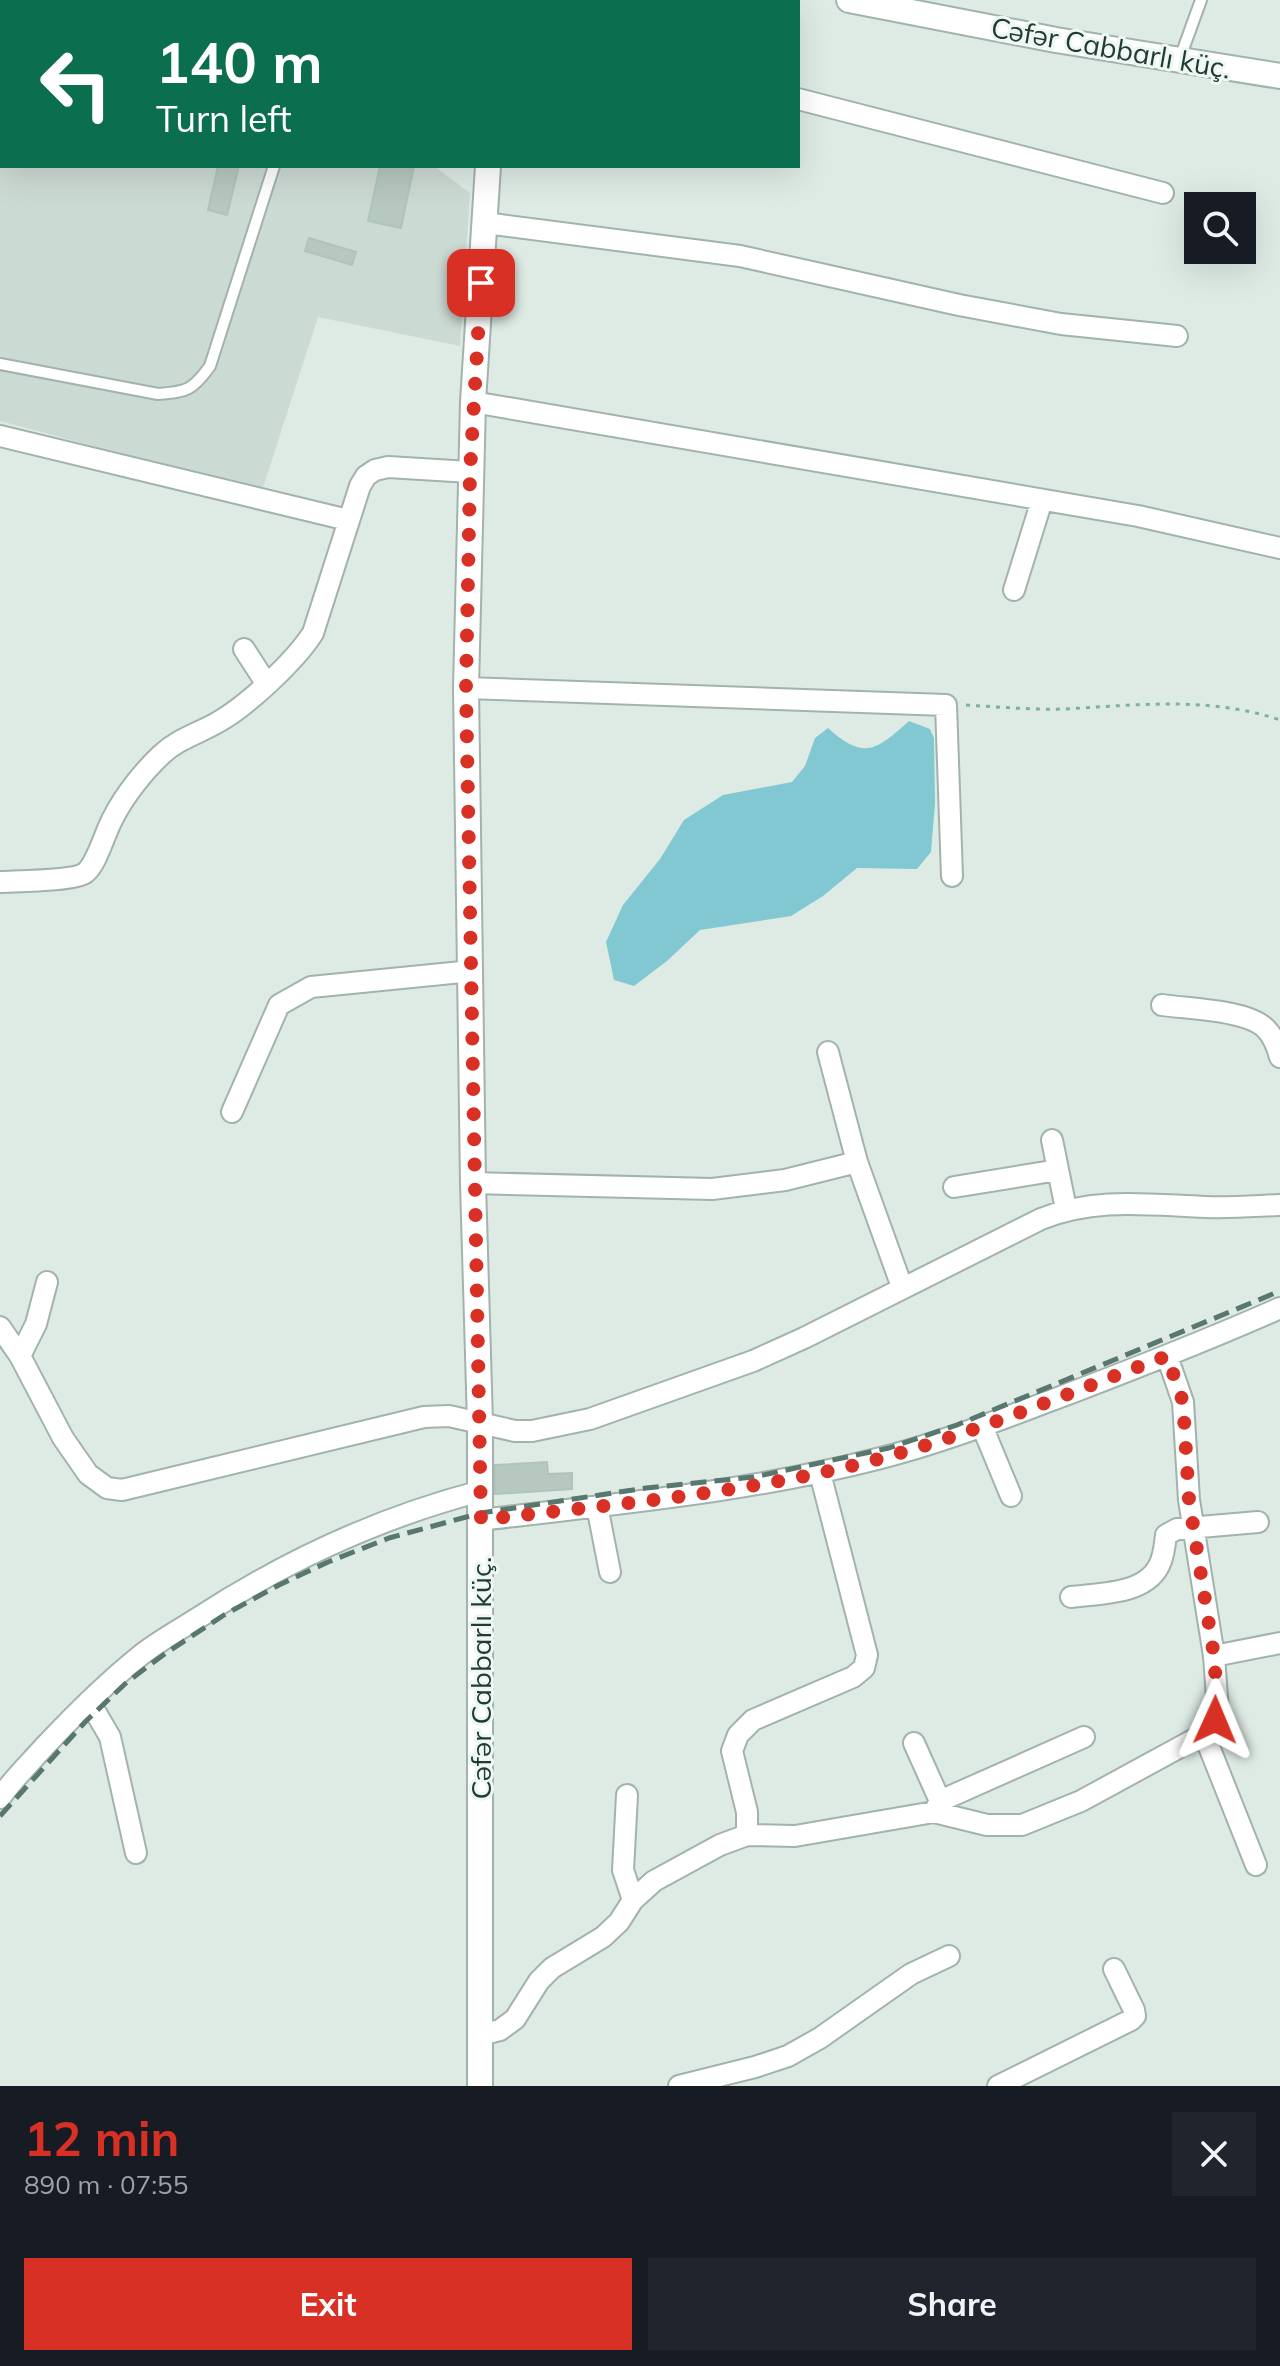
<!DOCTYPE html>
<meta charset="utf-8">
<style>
body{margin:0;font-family:Mulish,sans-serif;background:#20242c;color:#f1f3f6;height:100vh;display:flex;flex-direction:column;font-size:30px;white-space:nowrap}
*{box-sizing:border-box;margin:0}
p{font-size:26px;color:#9ea1a6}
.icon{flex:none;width:44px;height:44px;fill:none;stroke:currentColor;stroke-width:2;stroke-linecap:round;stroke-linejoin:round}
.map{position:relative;height:2086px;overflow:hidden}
.drawer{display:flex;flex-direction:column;background:#171b24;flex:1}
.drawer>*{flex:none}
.guide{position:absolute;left:0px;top:0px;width:800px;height:168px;box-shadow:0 8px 32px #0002;background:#0b6e4f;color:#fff;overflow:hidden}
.tools{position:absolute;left:1184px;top:192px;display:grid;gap:16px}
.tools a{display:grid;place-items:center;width:72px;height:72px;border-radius:0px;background:#171b24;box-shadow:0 8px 32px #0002;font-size:40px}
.pin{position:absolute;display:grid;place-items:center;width:68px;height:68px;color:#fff;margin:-34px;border-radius:16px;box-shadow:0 4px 12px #0006}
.me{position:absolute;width:88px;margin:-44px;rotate:1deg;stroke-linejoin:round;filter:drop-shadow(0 0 6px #0008)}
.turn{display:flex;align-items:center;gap:28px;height:168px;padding:0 24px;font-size:36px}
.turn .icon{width:104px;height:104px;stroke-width:2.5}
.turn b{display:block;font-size:56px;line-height:68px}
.round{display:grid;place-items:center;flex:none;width:84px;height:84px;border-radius:0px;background:#20242c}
.summary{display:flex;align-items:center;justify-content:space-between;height:136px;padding:0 24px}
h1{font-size:48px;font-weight:700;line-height:60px;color:#d93025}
.cta{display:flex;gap:16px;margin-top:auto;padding:16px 24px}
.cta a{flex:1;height:92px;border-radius:0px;background:#d93025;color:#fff;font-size:32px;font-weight:700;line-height:92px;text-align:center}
.cta a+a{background:#20242c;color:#f1f3f6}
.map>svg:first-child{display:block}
.built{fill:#ccdad4}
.water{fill:#82c8d3}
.building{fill:#b6c8c0;stroke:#b0c4bc;stroke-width:2}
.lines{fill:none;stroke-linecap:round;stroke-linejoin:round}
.service-casing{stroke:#a1b3ac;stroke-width:14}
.minor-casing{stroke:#a1b3ac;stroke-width:24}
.tertiary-casing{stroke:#a1b3ac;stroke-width:28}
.path{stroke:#7cb09f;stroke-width:3;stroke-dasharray:4 6;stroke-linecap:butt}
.service{stroke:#fff;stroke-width:10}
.minor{stroke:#fff;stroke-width:20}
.tertiary{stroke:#fff;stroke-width:24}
.rail{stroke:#58776e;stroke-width:5;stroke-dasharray:16 8;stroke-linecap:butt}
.route{stroke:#d93025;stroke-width:14;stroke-dasharray:0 25.2}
.labels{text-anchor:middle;stroke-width:6;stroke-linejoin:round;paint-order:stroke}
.street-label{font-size:28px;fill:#1f3b33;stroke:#eef7f2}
</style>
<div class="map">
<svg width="1280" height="2086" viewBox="0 0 1280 2086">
<rect width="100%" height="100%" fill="#deebe5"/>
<!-- built -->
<path class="built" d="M0,0L189,2H2V166H434L470,193L460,346L318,317L262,491L0,421Z
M291,0H490L291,2Z"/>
<!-- water -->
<path class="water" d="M909,721L930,729L934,738L935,803L931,852L917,869L857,868L823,896L791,916L700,930L667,961L634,986L614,980L606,942L623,905L660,859L684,820L723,795L792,782L805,766L815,738L828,728C865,761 876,750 909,721Z"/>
<!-- building -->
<path class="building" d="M218,166H239L227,215L208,210Z
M380,166H414L401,228L368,221Z
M309,238L356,252L352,265L305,251Z
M547,1462L548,1474L572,1473V1489L495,1494V1465Z"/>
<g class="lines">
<!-- service casing -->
<g class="service-casing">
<path id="service" d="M1180,58L1201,0
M0,364L158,394C187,392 193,390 210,366L274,166"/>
</g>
<!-- minor casing -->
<g class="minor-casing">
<path id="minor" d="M798,99L1163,193
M485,223L740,256L959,305L1061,324L1177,336
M473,402L1138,516L1280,548
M0,436L348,520
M1014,590L1042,500
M244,649L266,683
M466,688L946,705L952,876
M0,882C17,881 74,881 85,873C97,864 105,832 113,818C124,796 143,772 161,755C179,738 200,733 220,721C249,704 295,661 313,633L360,486L366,476L375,470L388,467L470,472
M1162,1005C1189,1009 1249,1010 1266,1029C1274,1037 1277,1046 1280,1057
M828,1052L857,1162L902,1287
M232,1112L279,1005L311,987L472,971
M1052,1140L1066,1209
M473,1183L712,1189L785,1180L857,1162
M954,1187L1058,1170
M0,1327L20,1356L63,1438L88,1474L107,1488L122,1490L424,1417L449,1416L515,1431H532L590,1419L753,1361L804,1338L1041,1219C1096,1197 1148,1205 1206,1207C1230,1208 1255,1206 1280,1205
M20,1356L36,1324L47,1282
M982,1426L1011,1496
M597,1506L610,1572
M481,1520C613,1504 748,1492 877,1459C938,1444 996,1421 1055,1399C1131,1370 1206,1341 1280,1308
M1071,1597C1101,1593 1149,1595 1161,1561C1164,1553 1165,1544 1166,1535L1177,1529L1258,1522
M1214,1656L1280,1643
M89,1701L110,1737L136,1853
M1204,1734L1256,1865
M914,1743L940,1801
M627,1795L623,1870L633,1900
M0,1798C13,1779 29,1764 44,1747C75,1714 106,1683 141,1655C159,1641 179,1630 198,1618C284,1562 381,1517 481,1491
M934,1812L940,1801L1084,1737
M747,1835V1812L732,1751L738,1735L753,1720L853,1677L864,1668L867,1655L820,1473
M480,2035L500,2030L515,2019L539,1981L552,1968L603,1937L619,1922L633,1900L654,1881L720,1845L747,1835L795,1836L934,1812L987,1825H1022L1081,1801L1204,1734L1215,1720L1218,1711L1214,1656L1189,1500L1183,1402L1167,1356
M679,2086L755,2067L788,2056L820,2038L911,1974L949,1956
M998,2086L1131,2020L1135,2016L1134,2010L1114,1969"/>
</g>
<!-- tertiary casing -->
<g class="tertiary-casing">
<path id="tertiary" d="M849,0L1056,40L1280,76
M500,2V0
M480,2086V1423L473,1183L466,688L473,402L488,166"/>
</g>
<!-- path -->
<path class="path" d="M966,705C999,707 1032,710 1065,709C1138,705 1209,696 1280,720"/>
<!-- service -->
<use href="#service" class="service"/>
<!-- minor -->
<use href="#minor" class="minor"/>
<!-- tertiary -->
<use href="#tertiary" class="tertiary"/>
<!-- rail -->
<path class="rail" d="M0,1816L86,1721L127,1682L166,1653L224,1615L279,1585L328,1562L389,1538L481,1513L646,1488L754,1477L889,1448L957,1425L1280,1291"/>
</g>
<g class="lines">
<!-- route -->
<path class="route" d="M481,283L470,472L466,688L481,1520C613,1504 754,1493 882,1458C979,1432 1073,1391 1167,1356L1183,1402L1189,1500L1214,1656L1218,1711L1215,1720"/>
</g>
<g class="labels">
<!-- street labels -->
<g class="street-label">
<text transform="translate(1111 48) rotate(10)" y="10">Cəfər Cabbarlı küç.</text>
<text transform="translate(481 1678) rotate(-90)" y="10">Cəfər Cabbarlı küç.</text>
</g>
</g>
</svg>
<div class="tools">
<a><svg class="icon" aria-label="search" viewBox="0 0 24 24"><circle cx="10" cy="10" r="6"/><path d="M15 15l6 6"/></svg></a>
</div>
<div class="pin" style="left:481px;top:283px;background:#d93025"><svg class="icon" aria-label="arrive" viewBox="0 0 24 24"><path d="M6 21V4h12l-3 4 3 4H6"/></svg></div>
<svg class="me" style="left:1215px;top:1720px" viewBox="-20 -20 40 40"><path d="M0-17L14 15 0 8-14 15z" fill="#d93025" stroke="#fff" stroke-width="4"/></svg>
<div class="guide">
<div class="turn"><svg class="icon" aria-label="left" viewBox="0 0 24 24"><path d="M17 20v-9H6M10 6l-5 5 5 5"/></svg><div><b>140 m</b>Turn left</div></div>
</div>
</div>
<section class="drawer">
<div class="summary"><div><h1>12 min</h1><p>890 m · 07:55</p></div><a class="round"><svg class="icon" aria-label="close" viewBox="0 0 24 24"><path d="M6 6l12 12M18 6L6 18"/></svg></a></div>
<div class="cta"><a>Exit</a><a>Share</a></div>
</section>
